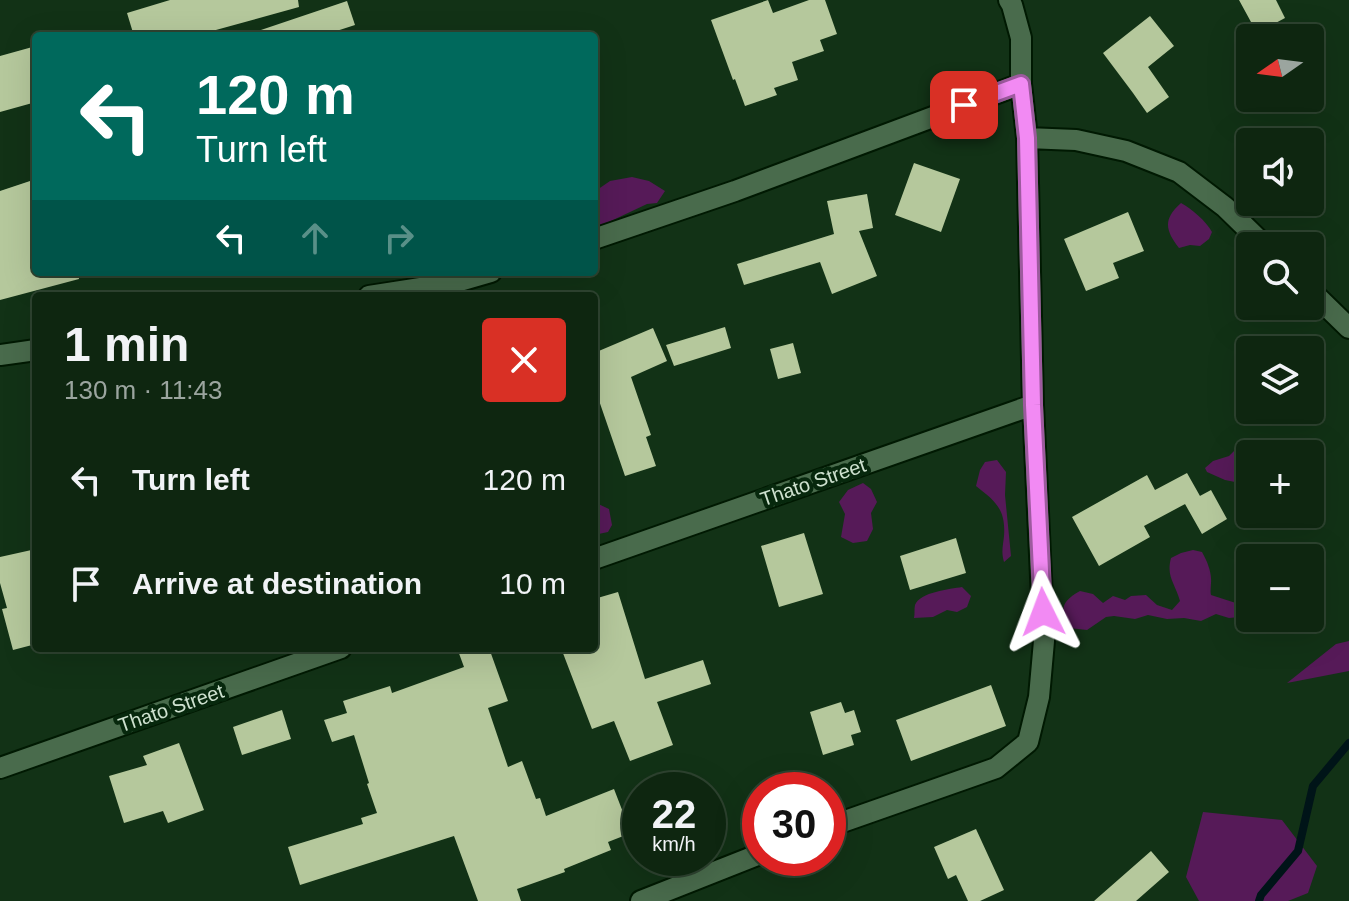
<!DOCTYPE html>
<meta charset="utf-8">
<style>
body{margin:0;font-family:Helvetica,sans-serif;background:#1c321e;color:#f1f3f6;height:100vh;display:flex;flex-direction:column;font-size:30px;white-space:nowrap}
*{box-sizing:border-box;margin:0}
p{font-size:26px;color:#9ba59f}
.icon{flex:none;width:44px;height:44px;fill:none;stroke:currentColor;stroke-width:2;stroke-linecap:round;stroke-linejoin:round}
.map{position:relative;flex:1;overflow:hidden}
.panel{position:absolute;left:32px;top:292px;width:566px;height:360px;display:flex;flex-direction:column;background:#0e2610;border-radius:8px;box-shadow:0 8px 32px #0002,0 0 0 2px #2e4330}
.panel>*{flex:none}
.hud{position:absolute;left:32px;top:32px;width:566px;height:244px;border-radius:8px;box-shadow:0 8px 32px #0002,0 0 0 2px #2e4330;background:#00695c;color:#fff;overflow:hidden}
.needle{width:52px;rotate:256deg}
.fabs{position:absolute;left:1236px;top:24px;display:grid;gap:16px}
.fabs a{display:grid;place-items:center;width:88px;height:88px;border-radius:8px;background:#0e2610;box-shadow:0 8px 32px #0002,0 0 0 2px #2e4330;font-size:40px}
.speed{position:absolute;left:622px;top:772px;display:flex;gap:16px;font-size:40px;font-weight:700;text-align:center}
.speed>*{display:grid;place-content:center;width:104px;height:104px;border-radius:50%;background:#0e2610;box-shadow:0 8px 32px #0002,0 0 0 2px #2e4330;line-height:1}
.speed small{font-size:20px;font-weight:400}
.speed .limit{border:12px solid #d22;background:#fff;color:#111}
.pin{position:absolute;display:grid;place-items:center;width:68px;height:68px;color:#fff;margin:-34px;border-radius:16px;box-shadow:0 4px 12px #0006}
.me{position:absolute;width:88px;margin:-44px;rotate:357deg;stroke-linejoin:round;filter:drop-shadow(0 0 6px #0008)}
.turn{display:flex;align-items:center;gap:28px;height:168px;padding:0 32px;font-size:36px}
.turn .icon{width:104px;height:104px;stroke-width:2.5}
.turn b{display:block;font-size:56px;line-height:68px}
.lanes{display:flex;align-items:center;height:76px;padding:0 32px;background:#0003;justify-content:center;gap:40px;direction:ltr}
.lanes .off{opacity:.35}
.round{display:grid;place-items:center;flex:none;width:84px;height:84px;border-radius:8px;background:#1c321e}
.headline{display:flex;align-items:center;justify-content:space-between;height:136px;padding:0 32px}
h1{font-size:48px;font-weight:700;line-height:60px}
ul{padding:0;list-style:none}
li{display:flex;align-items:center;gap:24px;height:104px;padding:0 32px}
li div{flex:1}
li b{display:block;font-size:30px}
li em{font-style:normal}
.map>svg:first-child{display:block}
.green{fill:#561a58}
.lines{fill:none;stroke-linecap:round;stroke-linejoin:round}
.stream{stroke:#001418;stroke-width:8}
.building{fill:#b5c89c}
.street-casing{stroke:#001902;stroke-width:24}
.street{stroke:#496b4c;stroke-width:20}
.route-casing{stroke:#9d5a9e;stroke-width:20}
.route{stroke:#f28af3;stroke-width:14}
.labels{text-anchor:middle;stroke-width:8;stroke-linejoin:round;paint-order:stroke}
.street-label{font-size:20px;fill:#cee1cf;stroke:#07280d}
</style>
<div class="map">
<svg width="1349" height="901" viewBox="0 0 1349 901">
<rect width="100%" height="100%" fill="#123216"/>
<!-- green -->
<path class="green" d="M632,177L649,181L665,191L657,203L647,204L594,229V192L610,181Z
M1181,203C1192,209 1206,221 1212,232L1209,239L1200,246L1190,245L1179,248C1165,230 1163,219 1181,203Z
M1253,445L1263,450L1265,454H1250V485L1225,480L1207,472L1205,468L1213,461L1229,456L1238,447Z
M997,460L1006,472L1005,495L1011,556L1004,562C1001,552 1003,546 1004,536C1006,509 995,501 976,486L980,470L985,462Z
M863,483L871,489L877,502L871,513L873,529L867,541L853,543L841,537L845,514L839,502L848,490Z
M594,502L609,509L612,525L608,532L594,535Z
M1193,550L1202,552C1207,561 1212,572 1211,583C1211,587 1210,591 1211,595L1242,605L1250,600V616L1229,618L1216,614L1201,621L1184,618L1167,619L1148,615L1135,619L1114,616L1106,617L1087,630L1069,628C1059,609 1062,601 1080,591L1093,594L1103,603L1113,596L1125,600L1131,596L1146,595L1157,605L1172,610L1180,601C1175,583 1166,577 1171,558L1181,553Z
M962,587L971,596L967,607L957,612L947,610L933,617L914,618C915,614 914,609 915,605C920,592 950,589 962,587Z
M1349,641V671L1287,683L1336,644Z
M1203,812L1282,820L1317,866L1308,893L1288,901H1199L1186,877Z"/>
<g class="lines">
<!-- stream -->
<path class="stream" d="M1259,901L1261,895L1298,851L1313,786L1349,743"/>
</g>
<!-- building -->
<path class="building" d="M170,0H298L299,7L194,36H134L127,13Z
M768,0L773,13L809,0H825L837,34L820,40L824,51L792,62L798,80L774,88L777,95L745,106L735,79L733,80L711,20Z
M1239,0H1276L1285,18L1257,33Z
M347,1L355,25L321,36H255V32Z
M1150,16L1174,46L1148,67L1169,97L1147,113L1133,93L1103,53Z
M36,46V102L0,112V56Z
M914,163L960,179L941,232L895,215Z
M36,179V272H78L79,279L0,300V191Z
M867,194L873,228L859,231L877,276L832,294L820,262L744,285L737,264L834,234L827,201Z
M1128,212L1144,251L1113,263L1119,278L1086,291L1064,239Z
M725,327L731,348L674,366L666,345Z
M653,328L667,361L631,377L651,435L646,437L656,466L625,476L594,386V353Z
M793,343L801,373L778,379L770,349Z
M1187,473L1200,496L1144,526L1150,537L1099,566L1072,517L1147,475L1155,490Z
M1211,490L1227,519L1202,534L1185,504Z
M804,533L823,594L779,607L761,546Z
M956,538L966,573L910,590L900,556Z
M36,549V644L13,650L2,609L7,608L0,583V557Z
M618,592L645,679L703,660L711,684L657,702L673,745L630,761L614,721L592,729L561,648H594V599Z
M457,648H489L508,701L488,708L508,767L522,761L536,799L540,798L546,816L614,789L631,833L608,842L611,850L564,869L565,872L517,889L521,901H478L454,836L300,885L288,847L363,824L361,818L377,813L367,784L369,783L354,735L332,742L324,720L347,713L343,701L390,686L392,693L464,667Z
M991,685L1006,726L911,761L896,720Z
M841,702L845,713L854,710L861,732L851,735L854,745L823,755L810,712Z
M282,710L291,739L242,755L233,727Z
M179,743L204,810L168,823L163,811L124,823L109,776L147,765L143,756Z
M976,829L1004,890L980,901H968L956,875L948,879L934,847Z
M1151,851L1169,872L1136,901H1094Z"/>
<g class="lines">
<!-- street casing -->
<g class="street-casing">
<path id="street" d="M1027,138L1076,140L1126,151L1179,172L1225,207L1265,246
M594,239L735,191L1021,84
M1310,290L1349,328
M369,296L453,283L491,272
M0,355L36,350
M594,559L1033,405
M0,768L341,648
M828,827L996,768L1028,742L1039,697L1044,641L1033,405L1027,138L1021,84V38L1012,5L1009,0
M641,901L760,854"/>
</g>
<!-- street -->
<use href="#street" class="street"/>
</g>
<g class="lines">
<!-- route casing -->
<g class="route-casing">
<path id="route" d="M964,105L1021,84L1027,138L1033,405L1043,612"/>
</g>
<!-- route -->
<use href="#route" class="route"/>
</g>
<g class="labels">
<!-- street labels -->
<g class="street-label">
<text transform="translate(813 482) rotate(-19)" y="7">Thato Street</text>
<text transform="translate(171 708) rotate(-19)" y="7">Thato Street</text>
</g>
</g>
</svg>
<div class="fabs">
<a><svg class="needle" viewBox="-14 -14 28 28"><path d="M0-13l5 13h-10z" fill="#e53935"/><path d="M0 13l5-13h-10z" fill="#9ba59f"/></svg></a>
<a><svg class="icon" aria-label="sound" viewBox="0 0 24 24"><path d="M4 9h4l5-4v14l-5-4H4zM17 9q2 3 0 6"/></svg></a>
<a><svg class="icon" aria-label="search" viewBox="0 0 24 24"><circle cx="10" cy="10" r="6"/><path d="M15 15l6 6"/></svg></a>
<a><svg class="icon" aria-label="layers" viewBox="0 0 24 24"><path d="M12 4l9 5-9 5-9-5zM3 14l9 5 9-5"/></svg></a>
<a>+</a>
<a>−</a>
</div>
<div class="speed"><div>22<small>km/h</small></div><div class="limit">30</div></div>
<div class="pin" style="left:964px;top:105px;background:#d93025"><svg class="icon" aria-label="arrive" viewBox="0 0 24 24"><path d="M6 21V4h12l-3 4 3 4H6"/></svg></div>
<svg class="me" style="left:1043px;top:612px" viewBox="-20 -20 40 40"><path d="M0-17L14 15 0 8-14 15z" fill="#f28af3" stroke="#fff" stroke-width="4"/></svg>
<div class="hud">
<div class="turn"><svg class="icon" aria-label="left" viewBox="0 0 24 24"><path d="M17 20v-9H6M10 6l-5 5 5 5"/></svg><div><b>120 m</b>Turn left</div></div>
<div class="lanes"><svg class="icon" aria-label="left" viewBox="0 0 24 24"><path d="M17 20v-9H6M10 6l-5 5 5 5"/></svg><svg class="icon off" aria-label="ahead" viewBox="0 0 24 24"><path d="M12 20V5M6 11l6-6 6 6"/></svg><svg class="icon off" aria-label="right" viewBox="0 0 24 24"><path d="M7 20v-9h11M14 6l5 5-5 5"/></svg></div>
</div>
<section class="panel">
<div class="headline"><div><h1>1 min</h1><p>130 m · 11:43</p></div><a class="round" style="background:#d93025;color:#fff"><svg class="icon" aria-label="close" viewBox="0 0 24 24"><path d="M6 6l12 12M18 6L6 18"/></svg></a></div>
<ul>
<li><svg class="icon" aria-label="left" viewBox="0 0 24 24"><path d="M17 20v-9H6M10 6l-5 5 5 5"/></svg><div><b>Turn left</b></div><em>120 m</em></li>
<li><svg class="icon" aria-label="arrive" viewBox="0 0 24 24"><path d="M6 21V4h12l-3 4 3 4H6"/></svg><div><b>Arrive at destination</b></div><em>10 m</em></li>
</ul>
</section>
</div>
